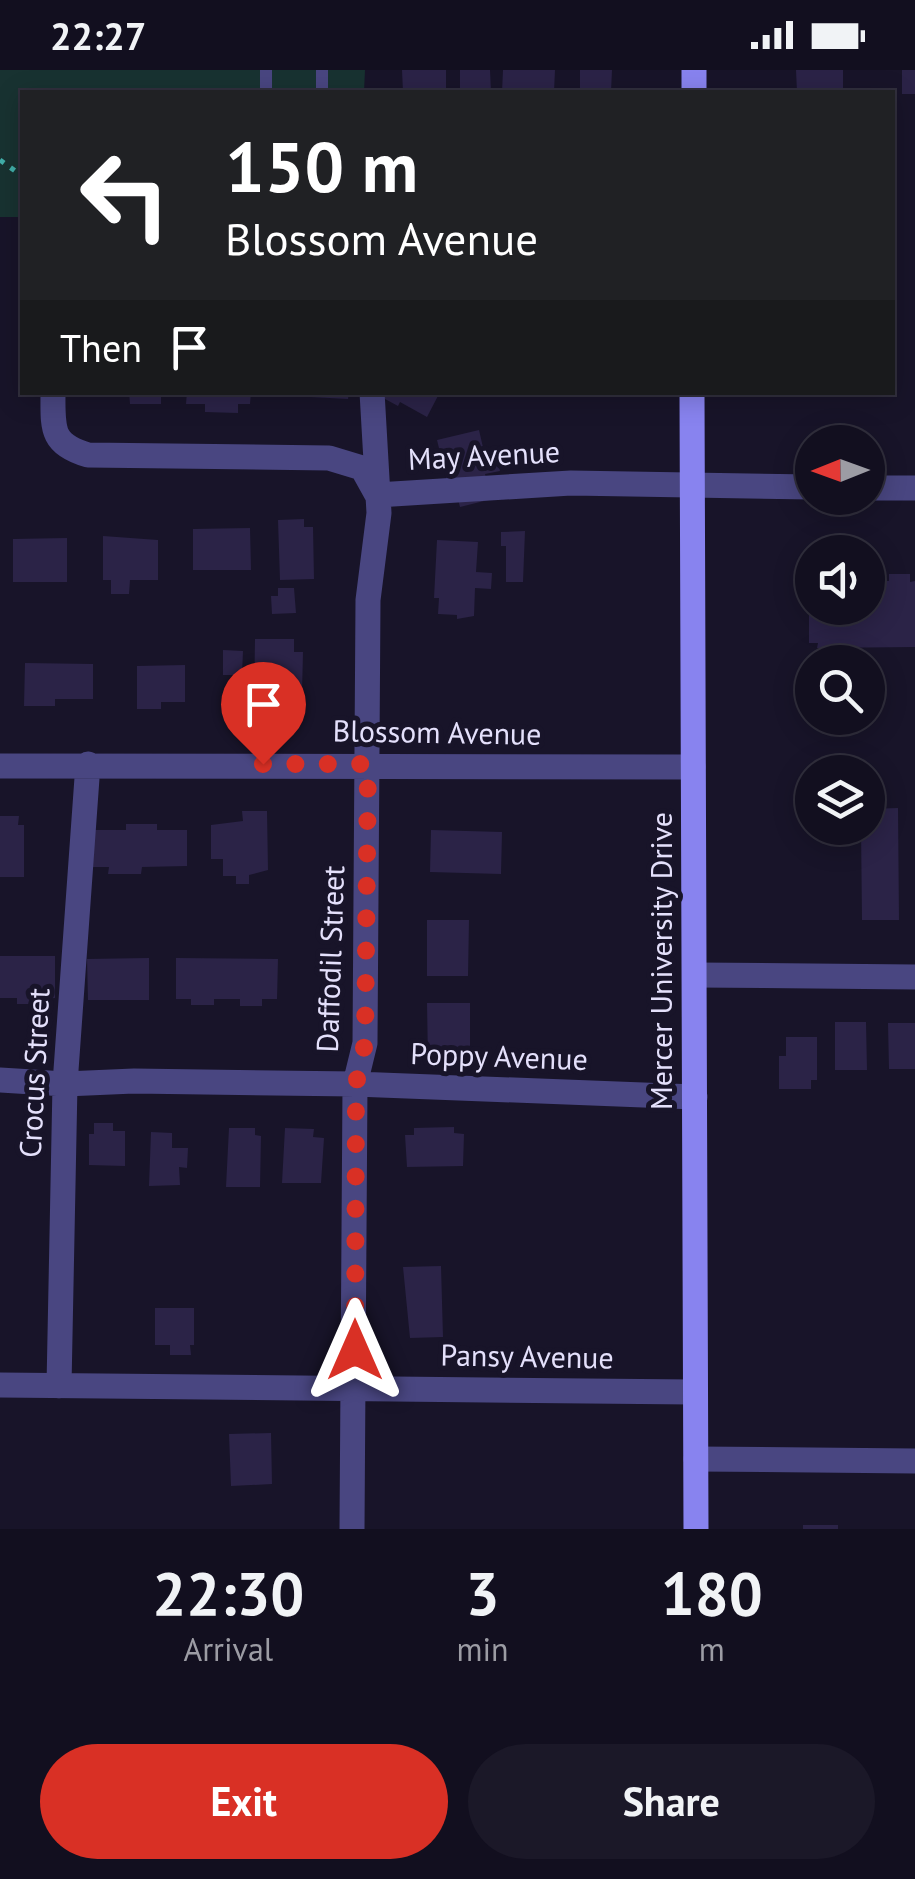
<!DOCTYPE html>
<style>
body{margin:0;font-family:"PT Sans",sans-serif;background:#1b1828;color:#f1f3f6;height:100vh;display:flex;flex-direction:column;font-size:38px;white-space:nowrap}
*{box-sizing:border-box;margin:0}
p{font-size:32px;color:#9c9ca4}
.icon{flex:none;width:55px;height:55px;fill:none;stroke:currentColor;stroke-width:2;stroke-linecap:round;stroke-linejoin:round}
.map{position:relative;height:1459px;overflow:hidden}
.panel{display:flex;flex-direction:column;background:#120f1f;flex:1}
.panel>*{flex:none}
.hud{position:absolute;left:20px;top:20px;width:875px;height:305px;border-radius:0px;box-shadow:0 5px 25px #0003,0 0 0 2px #312f3d;background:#202124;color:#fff;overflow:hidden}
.needle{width:65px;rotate:269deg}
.controls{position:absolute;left:795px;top:355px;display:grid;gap:20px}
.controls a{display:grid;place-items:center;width:90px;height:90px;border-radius:50%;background:#120f1f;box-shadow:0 5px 25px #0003,0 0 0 2px #312f3d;font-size:50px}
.pin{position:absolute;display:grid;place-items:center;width:85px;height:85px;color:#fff;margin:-102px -42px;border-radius:50% 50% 50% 0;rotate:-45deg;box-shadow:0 0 10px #0007}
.pin .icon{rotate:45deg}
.me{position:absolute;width:110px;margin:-55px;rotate:0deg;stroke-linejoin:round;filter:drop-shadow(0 0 8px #0008)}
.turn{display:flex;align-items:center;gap:35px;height:210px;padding:0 40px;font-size:45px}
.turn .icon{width:130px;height:130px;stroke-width:2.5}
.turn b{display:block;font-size:70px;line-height:85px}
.then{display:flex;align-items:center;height:95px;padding:0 40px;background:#0003;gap:20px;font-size:38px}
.eta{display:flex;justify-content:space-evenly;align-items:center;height:170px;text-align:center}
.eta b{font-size:60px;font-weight:800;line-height:70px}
.cta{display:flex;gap:20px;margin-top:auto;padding:20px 40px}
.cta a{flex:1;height:115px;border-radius:60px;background:#d93025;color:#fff;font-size:40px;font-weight:800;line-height:115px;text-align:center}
.cta a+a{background:#1b1828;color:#f1f3f6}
.status{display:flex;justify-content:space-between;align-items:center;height:70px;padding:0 50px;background:#120f1f;direction:ltr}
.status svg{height:28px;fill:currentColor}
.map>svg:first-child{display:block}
.green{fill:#183231}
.building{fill:#2b2347}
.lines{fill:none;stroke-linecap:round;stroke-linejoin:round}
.path{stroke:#41aea9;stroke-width:5;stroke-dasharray:5 8;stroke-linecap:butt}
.lane{stroke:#494681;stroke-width:12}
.street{stroke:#494681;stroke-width:25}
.secondary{stroke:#8883ef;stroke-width:25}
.route{stroke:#d93025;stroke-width:18;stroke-dasharray:0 32.4}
.labels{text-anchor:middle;stroke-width:10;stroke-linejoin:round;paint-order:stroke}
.street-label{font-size:30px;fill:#e4e0fb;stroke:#181429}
</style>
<div class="status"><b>22:27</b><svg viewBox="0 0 49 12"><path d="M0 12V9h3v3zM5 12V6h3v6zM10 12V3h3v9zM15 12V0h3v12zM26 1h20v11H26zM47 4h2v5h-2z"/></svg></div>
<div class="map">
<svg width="915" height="1459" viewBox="0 0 915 1459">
<rect width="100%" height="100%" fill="#181429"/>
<!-- green -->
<path class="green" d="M0,0H365L364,22H22V147H0Z"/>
<!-- building -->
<path class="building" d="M402,0H446V21L403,22Z
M460,0H490L491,22H460Z
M503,0H555L554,22H502Z
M580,0H612L611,22H580Z
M796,0H843V22H797Z
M902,0H915V24H902Z
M129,322H161V334H130Z
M187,322H251L250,334H238V343L205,342V334H186Z
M292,322H349L348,329L292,326Z
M372,322H440L427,347L400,332L398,336Z
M479,360L485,386L496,384L500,401L485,404L492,429L460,437L456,422L450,423L437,370Z
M304,449V457H313L314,509L280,510L278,450Z
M250,458L251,500H193V459Z
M525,461L523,512H506V476H501V462Z
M103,466L158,470V510H130L129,524H111V510H103Z
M67,468V512H13V469Z
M437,470L478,472L476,502L492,503L491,519L475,518L474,546L457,549V545L438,544L439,528H434Z
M889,504H910V512L915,511V577L817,578L818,573H809V516H812V538H868V511H889Z
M278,518H294L296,543L272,544L271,526H278Z
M255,569H294V582H303L302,623H292V632L254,631Z
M223,580L243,581L242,605H223Z
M25,593L93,594V629H55V636H24Z
M185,595V632H161V639H137V596Z
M898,738L899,850H862L861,758H868V739Z
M242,741H267L268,800L249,805V814H236V806H223V789H211V755L243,751Z
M0,746H19L18,755H24V807H0Z
M126,754H157V760H187V796L142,797L141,804H108L109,797H89L88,760H126Z
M431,760L502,762L501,804L430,802Z
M427,850H469L468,906H427Z
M0,886H55V928L39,929V934H17V928H0Z
M149,888V930H88L87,889Z
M176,888L278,889L277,929H262V936H240V929H214V935H191V929H176Z
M427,933H470V989L428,990Z
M835,952H866L867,1000H835Z
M888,953H915V999H889Z
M786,967H817V1010H811V1019H779V986H786Z
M94,1053H113V1061H125V1096L89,1095V1064H94Z
M454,1057V1063L464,1064L463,1096L407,1097L405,1065H414V1058Z
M229,1058H255V1065L261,1066L260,1117H226Z
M285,1058L314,1059L313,1067L324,1068L321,1113H282Z
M151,1062L172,1063V1078H188L187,1098L179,1097L180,1115L149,1116Z
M441,1196L443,1267L410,1268L403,1197Z
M155,1238H194V1275H190L191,1285H170V1275H155Z
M271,1363L272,1414L231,1416L229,1364Z
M803,1455H838V1459H803Z"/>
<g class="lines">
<!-- path -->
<path class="path" d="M0,90L22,106"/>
<!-- lane -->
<path class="lane" d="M266,0V22
M322,0V22"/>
<!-- street -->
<path class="street" d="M53,322C53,358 50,374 88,385L329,388L362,398L377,425L571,413L812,417
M868,418H915
M0,696L693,697
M696,905L915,907
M0,1010L65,1014L134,1011L355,1014L695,1027
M0,1315L693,1322
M59,1316L65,1014L88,694
M696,1389L915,1391
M352,1459L355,1014L365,973L368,530L379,443L372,322"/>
<!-- secondary -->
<path class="secondary" d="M694,22V0
M692,322L696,1459"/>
</g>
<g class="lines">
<!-- route -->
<path class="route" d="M263,694H368L365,973L356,1014L355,1280"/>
</g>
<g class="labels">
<!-- street labels -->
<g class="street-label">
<text transform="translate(484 386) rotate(-3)" y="10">May Avenue</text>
<text transform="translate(437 663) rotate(1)" y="10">Blossom Avenue</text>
<text transform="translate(331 889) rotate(-88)" y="10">Daffodil Street</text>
<text transform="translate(662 891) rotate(-90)" y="10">Mercer University Drive</text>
<text transform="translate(499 987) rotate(2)" y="10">Poppy Avenue</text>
<text transform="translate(35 1003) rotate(-87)" y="10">Crocus Street</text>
<text transform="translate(527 1287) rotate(1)" y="10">Pansy Avenue</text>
</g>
</g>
</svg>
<div class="controls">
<a><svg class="needle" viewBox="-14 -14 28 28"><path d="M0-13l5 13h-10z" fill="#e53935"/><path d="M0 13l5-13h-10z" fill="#9c9ca4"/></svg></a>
<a><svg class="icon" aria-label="sound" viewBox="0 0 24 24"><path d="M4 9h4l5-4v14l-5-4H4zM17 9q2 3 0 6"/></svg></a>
<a><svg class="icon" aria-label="search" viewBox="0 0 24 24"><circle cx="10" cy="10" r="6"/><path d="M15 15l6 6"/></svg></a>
<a><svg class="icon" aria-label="layers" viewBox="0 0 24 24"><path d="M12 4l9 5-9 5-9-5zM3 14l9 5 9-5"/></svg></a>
</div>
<div class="pin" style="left:263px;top:694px;background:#d93025"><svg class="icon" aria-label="arrive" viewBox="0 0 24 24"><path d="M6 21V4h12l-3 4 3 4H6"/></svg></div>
<svg class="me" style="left:355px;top:1280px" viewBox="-20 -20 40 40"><path d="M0-17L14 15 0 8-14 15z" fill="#d93025" stroke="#fff" stroke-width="4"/></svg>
<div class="hud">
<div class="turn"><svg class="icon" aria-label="left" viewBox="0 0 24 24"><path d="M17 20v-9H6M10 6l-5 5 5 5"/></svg><div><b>150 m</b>Blossom Avenue</div></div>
<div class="then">Then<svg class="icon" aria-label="arrive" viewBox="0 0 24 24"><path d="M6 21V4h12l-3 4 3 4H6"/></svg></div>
</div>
</div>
<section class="panel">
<div class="eta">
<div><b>22:30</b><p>Arrival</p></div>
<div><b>3</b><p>min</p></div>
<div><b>180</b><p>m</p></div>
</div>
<div class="cta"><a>Exit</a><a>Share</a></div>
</section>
